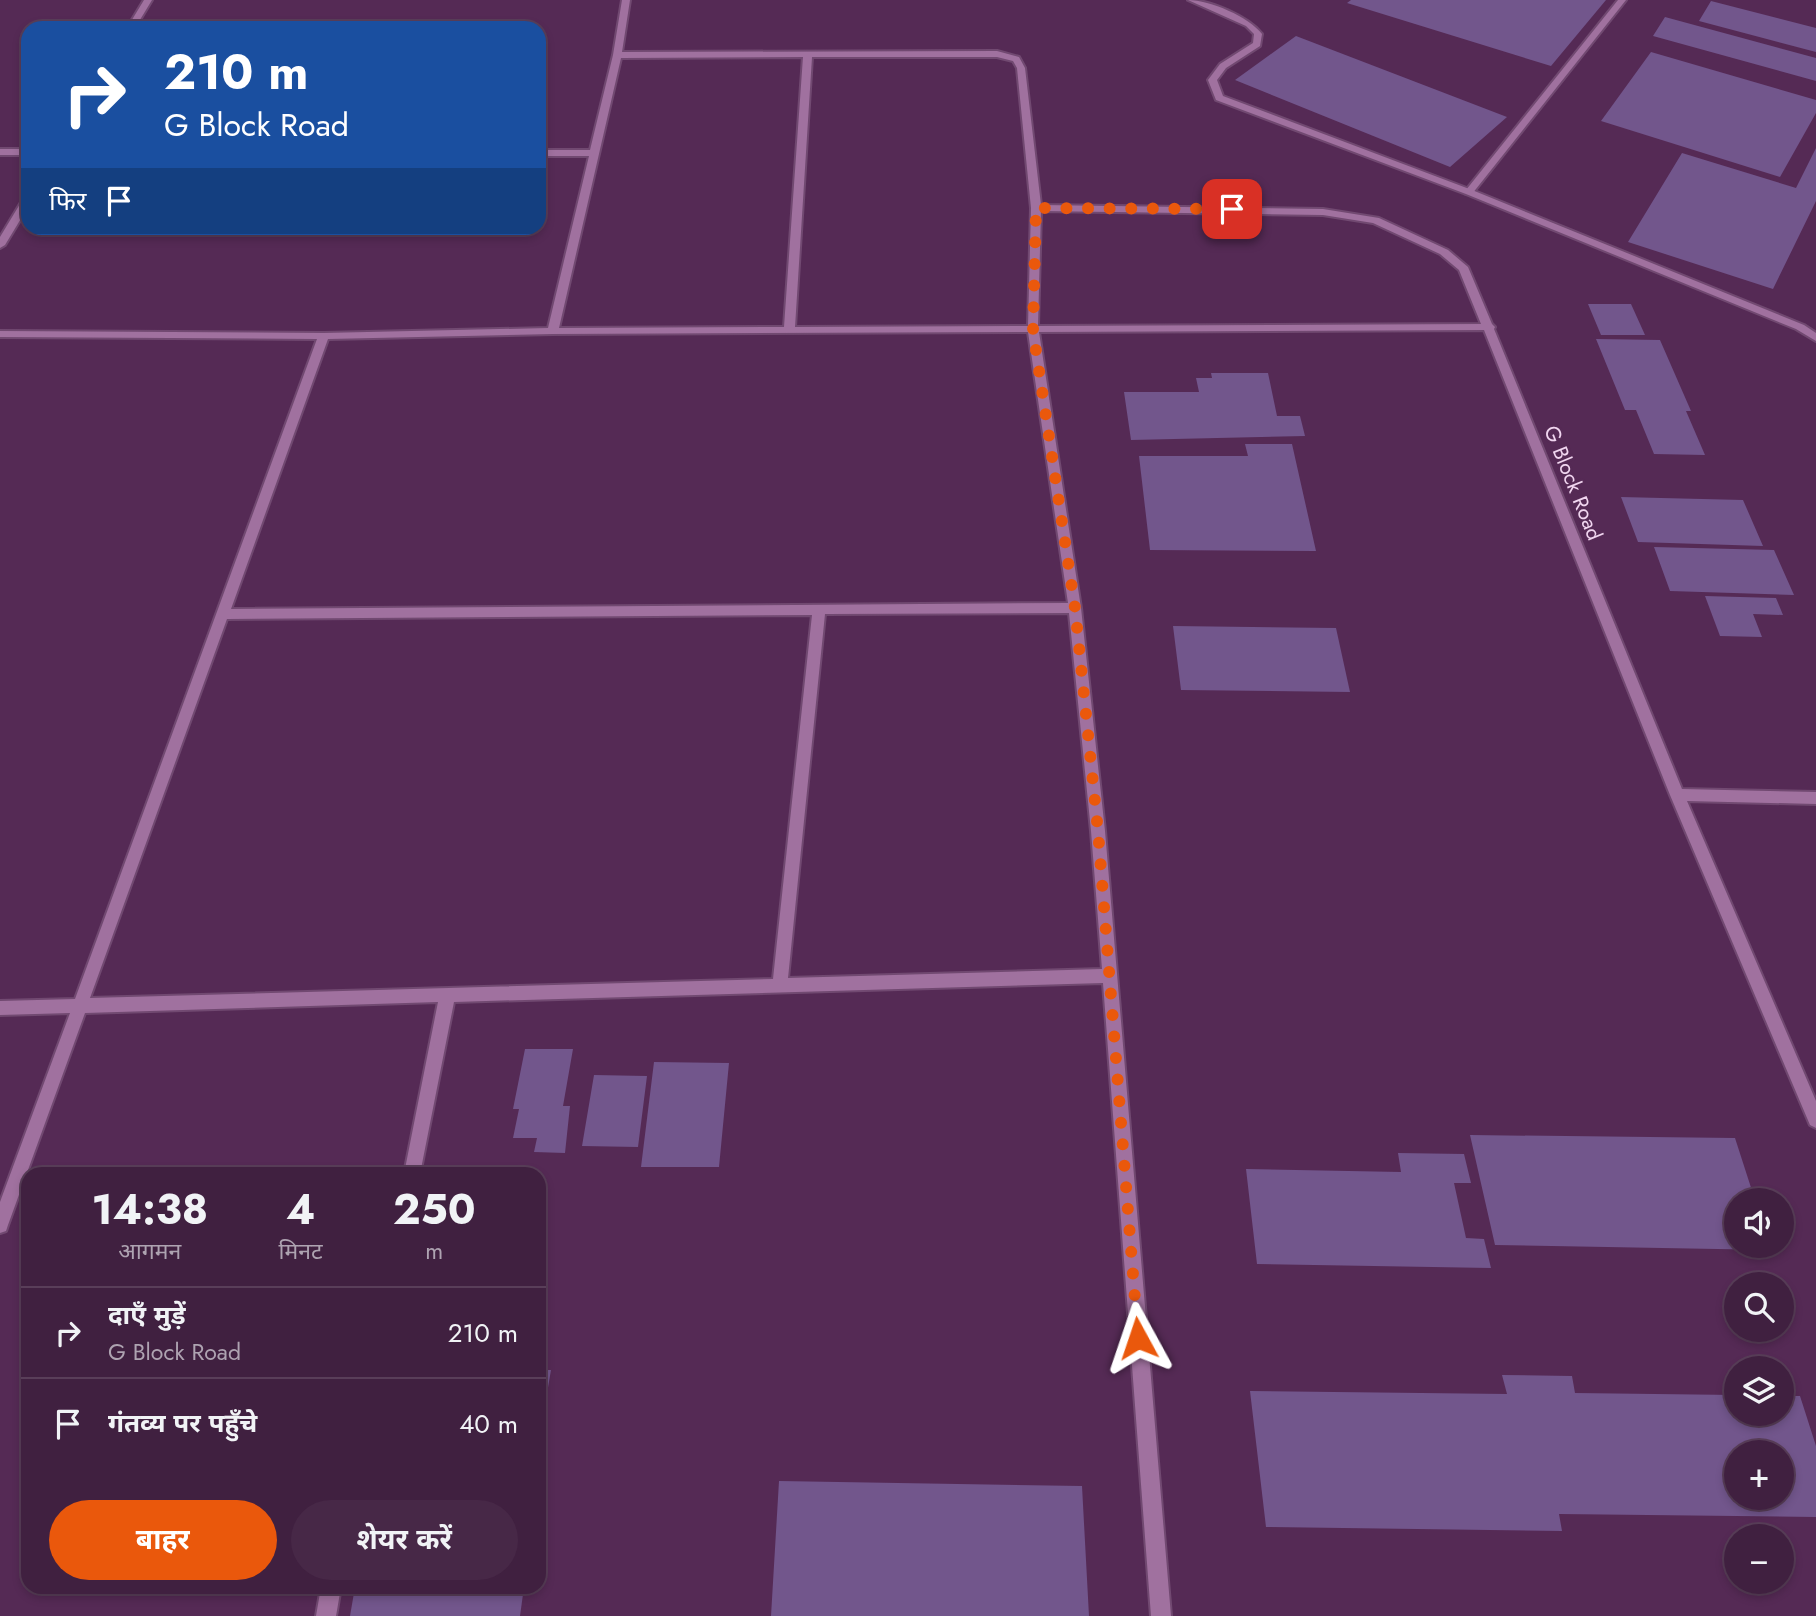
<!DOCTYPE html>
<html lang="hi">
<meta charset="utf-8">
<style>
body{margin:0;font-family:Jost,"Noto Sans Devanagari",sans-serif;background:#472847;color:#f1f3f6;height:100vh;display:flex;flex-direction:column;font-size:26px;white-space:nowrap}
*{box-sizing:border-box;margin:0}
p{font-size:23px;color:#aea3b1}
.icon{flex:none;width:38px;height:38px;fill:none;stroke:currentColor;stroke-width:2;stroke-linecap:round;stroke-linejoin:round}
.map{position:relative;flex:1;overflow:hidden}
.sheet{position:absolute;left:21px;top:1167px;width:525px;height:427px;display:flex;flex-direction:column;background:#402040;border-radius:21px;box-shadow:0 4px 10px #0003,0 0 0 2px #593e59}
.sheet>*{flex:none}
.guide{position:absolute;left:21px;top:21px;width:525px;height:214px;border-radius:21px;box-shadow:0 4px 10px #0003,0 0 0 2px #593e59;background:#1a4fa0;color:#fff;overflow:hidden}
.fabs{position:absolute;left:1724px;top:1188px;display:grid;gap:14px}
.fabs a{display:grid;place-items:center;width:70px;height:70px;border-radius:50%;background:#402040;box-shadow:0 4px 10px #0003,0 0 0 2px #593e59;font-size:35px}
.pin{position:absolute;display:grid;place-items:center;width:60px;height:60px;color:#fff;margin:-30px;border-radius:14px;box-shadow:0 4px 10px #0006}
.me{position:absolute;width:77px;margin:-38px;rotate:355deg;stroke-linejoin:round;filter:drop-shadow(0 0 5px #0008)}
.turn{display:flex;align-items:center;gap:24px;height:147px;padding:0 28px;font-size:32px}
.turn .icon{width:91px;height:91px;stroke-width:2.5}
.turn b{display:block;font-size:49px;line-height:60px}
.then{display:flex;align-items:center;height:66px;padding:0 28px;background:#0003;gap:14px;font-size:26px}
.eta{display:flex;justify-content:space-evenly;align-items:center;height:119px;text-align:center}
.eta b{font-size:42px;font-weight:700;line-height:49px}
.primary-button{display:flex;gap:14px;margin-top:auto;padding:14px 28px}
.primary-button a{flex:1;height:80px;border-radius:42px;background:#ea580c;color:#fff;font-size:28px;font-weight:700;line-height:80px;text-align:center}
.primary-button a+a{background:#472847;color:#f1f3f6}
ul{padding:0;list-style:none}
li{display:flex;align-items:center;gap:21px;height:91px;padding:0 28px;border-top:2px solid #593e59}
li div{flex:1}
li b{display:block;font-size:26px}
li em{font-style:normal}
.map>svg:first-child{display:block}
.building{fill:#72568c;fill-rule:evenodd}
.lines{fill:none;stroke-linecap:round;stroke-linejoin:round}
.minor-casing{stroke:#714971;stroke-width:4}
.tertiary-casing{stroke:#714971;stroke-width:4}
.minor{fill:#a0719f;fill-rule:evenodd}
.tertiary{fill:#a0719f;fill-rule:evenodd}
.route{stroke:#ea580c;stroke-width:12;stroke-dasharray:0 21.6}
.labels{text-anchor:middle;stroke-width:5;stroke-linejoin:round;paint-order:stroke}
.street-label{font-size:21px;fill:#f1d6f0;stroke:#552a55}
</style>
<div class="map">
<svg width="1816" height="1616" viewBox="0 0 1816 1616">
<rect width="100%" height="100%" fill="#552a55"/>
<!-- building -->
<path class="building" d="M1351,0H1606L1551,66L1347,3Z
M1711,1L1816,28V52L1699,21Z
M1665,17L1816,58V81L1653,36Z
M1296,36L1507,117L1450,167L1235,80Z
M1651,52L1816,100V113L1780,177L1601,121Z
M1816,148V201L1773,289L1628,242L1682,153L1796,188Z
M1588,304H1631L1645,335H1601Z
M1596,339L1660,340L1691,411H1686L1705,455L1654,454L1636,410H1625Z
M1211,373H1268L1277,416H1300L1305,436L1131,440L1124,392H1199L1196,378H1212Z
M1245,444H1292L1316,551L1150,550L1139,456H1248Z
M1621,497L1743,500L1763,546L1638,542Z
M1654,547L1774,550L1794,595L1670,591Z
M1705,596L1776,598L1783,615L1753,614L1762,637L1720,636Z
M1173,626L1336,628L1350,692L1181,690Z
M525,1049H573L563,1106H570L565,1153L534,1152L537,1138H513L519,1109H513Z
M654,1062L729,1063L719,1167H641Z
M594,1075L647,1076L638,1147L582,1146Z
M1470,1135L1735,1138L1755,1200H1736V1246H1770L1772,1250L1495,1245Z
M1398,1153L1464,1154L1471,1183H1454L1466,1238L1484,1239L1491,1268L1257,1264L1246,1169L1401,1172Z
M539,1370H551L540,1434H539Z
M1502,1375L1572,1376L1575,1393L1736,1395V1414H1782V1396H1800L1816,1446V1517L1559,1514L1562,1531L1266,1527L1250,1391L1507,1394ZM1736,1452H1782V1498H1736Z
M779,1481L1082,1486L1089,1616H771Z
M355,1587H524L520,1616H350Z"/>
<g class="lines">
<!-- minor casing -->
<g class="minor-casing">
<path id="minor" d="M144,0H152L135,28H127Z
M622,0H630L622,52L997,51L1019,57L1025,68L1041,205L1323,209L1379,218L1448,250L1468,267L1492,324L1495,327L1494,329L1682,789L1816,792V804L1687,801L1816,1101V1128L1810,1125L1670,795L1484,330L1039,332L1081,608L1105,831L1171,1616H1151L1103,983L454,1002L420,1174H404L438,1002L85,1013L8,1225L6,1231L0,1233V1202L70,1013L0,1015V1001L75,999L317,339L0,337V331L324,333L548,328L589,156H539V150H590L613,55ZM803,57L784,327L559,328L621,58ZM812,57H997L1013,61L1017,68L1031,208L1028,326L795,327ZM1041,211L1323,215L1373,223L1440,254L1459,270L1481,324L1038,326ZM1028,332L1068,603L231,609L328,339L553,334ZM1069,613L1091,831L1102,969L788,978L825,614ZM812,615L773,979L90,998L227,619Z
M1618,0H1626L1472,194H1466V190Z
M0,149H28V155H0Z
M28,196V207L5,245L0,248V237L23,199Z
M321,1587H341L336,1616H316Z"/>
</g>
<!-- tertiary casing -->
<g class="tertiary-casing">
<path id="tertiary" d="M1188,0C1210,0 1249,17 1262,34L1260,46L1226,68L1217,80L1223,96L1472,190L1804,325L1816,333V341L1796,329L1466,194L1216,100L1208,80L1220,64L1253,43L1254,34L1246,26Z"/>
</g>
<!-- minor -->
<use href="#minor" class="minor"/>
<!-- tertiary -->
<use href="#tertiary" class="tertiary"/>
</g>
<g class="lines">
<!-- route -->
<path class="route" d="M1138,1338L1098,831L1075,608L1033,331L1036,208L1232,209"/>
</g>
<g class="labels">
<!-- street labels -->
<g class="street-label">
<text transform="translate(1573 483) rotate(68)" y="7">G Block Road</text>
</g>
</g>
</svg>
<div class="fabs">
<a><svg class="icon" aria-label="sound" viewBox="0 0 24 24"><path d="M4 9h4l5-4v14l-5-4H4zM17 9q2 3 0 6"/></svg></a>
<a><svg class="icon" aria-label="search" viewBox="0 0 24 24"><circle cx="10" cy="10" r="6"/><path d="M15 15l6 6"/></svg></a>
<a><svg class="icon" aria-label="layers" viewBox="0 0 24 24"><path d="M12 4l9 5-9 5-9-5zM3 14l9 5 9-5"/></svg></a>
<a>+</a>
<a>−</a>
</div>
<div class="pin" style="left:1232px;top:209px;background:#d93025"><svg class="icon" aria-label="arrive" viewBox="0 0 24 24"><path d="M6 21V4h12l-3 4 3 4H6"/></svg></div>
<svg class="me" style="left:1138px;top:1338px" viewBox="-20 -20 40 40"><path d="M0-17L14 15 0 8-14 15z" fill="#ea580c" stroke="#fff" stroke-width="4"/></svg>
<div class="guide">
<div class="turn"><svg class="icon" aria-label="right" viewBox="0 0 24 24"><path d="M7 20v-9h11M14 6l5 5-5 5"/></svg><div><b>210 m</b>G Block Road</div></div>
<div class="then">फिर<svg class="icon" aria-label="arrive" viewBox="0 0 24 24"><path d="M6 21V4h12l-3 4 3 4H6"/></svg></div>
</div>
<section class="sheet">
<div class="eta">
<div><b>14:38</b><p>आगमन</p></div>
<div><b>4</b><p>मिनट</p></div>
<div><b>250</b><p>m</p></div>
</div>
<ul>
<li><svg class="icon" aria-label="right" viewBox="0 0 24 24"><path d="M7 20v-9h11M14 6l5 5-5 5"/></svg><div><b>दाएँ मुड़ें</b><p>G Block Road</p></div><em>210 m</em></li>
<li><svg class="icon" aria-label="arrive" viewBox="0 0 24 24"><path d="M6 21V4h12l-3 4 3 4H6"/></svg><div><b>गंतव्य पर पहुँचे</b></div><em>40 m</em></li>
</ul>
<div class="primary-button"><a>बाहर</a><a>शेयर करें</a></div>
</section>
</div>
